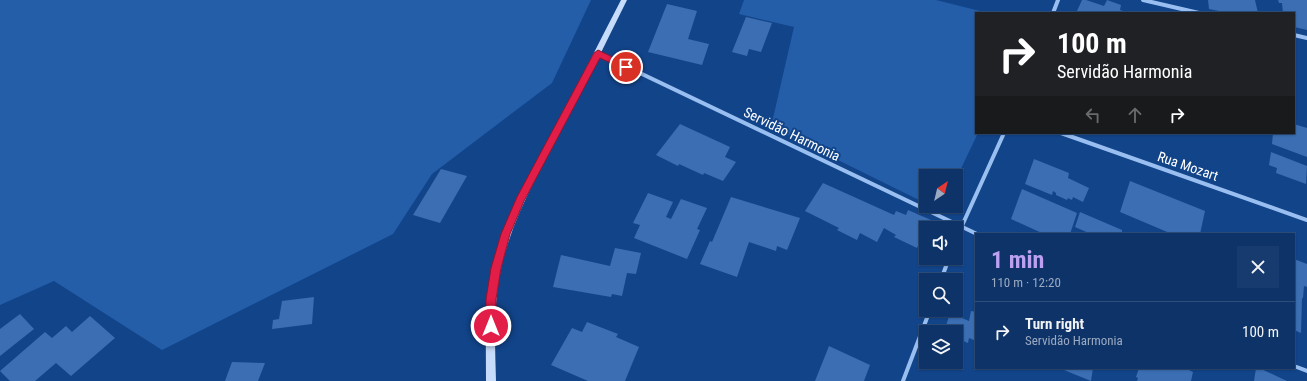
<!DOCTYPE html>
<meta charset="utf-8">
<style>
body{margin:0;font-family:"Roboto Condensed",sans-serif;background:#173b6e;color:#f1f3f6;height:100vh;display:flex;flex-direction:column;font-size:15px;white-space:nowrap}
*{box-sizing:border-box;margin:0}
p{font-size:13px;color:#9baac0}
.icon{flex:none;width:22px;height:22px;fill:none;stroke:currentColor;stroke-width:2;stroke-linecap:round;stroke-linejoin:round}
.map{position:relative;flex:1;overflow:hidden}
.sheet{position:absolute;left:975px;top:233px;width:320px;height:136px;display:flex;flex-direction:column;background:#0e3368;border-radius:0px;box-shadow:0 1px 3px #0004,0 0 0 1px #2e4e7c}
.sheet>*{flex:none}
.hud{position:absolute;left:975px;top:12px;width:320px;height:122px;border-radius:0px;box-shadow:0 1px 3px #0004,0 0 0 1px #2e4e7c;background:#202124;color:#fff;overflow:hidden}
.needle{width:26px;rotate:35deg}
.tools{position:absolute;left:919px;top:169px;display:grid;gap:8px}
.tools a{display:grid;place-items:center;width:44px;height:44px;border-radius:0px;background:#0e3368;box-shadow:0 1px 3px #0004,0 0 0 1px #2e4e7c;font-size:20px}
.pin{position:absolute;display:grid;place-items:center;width:34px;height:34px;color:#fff;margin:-17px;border:2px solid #fff;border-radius:50%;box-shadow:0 1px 4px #0007}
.me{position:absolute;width:44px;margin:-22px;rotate:0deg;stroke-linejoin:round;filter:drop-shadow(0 0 3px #0008)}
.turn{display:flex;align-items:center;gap:14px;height:84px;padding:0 16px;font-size:18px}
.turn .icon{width:52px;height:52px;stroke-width:2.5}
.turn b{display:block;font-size:28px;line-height:34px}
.lanes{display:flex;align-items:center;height:38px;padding:0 16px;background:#0003;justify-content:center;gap:20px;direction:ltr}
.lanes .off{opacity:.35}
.round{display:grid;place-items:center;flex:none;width:42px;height:42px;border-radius:0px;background:#173b6e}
.overview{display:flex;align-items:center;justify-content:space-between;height:68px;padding:0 16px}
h1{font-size:24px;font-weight:700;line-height:30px;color:#bca0f2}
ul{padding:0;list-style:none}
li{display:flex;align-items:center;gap:12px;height:60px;padding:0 16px;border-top:1px solid #2e4e7c}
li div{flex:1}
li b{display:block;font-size:15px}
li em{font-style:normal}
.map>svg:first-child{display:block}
.green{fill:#245ea9}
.building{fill:#3b6eb3}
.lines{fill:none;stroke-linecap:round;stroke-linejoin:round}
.street{stroke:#99bff1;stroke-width:4}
.secondary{fill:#c7dcfb;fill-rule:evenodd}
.route{fill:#e11d48;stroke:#92132f}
.labels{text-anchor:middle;stroke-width:4;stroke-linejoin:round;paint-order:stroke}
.street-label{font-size:14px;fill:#fff;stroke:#12448a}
</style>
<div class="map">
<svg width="1307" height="381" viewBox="0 0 1307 381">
<rect width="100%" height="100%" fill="#12448a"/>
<!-- green -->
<path class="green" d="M0,0H591L552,83L432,174L393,234L162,350L54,281L0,305Z
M744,0H936L988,13H976V133H978L956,179V176H926V198L919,200L771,127L794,27L739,14Z"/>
<!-- building -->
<path class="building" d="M1082,0H1086L1104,6L1107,0L1121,5L1120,10L1130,13H1081L1077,11Z
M1208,0H1255L1258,13H1229L1209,9Z
M1278,0H1307V30L1294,27V13H1283L1282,3H1279Z
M667,4L697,11L688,39L709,44L702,65L648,52Z
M746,17L772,23L761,52L749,49L747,56L732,52Z
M680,124L730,147L725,157L736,162L723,181L704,173L703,175L679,164L678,166L656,155Z
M1294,124L1307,128V157L1272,144L1273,133H1294Z
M1271,152L1307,166L1306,184L1276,173L1277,168L1269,165Z
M1034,159L1069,173L1068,178L1089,188L1083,202L1073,197L1072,200L1068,198L1067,200L1056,195V193L1053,191L1052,195L1025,184Z
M441,169L467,176L440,223L413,215Z
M1130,181L1205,211L1200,234H1172L1120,212Z
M823,183L894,215L896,211L906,215L908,210L931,220L917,248L894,237L896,235L884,228L877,242L860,233L857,240L837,230L839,228L805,211Z
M1022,189L1077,213L1070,234H1044L1011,219Z
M648,193L673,202L666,217L671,219L681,199L707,208L697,229L700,230L687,259L634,238L640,225L633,223Z
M731,197L800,218L787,250L777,246L776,251L749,242L737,277L700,264L710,241L712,242Z
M1080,212L1122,230V234H1091L1075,227Z
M615,248L641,253L636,274L627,273L622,296L612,294L611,297L553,287L561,255L610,266Z
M1294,259L1307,264V287L1304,286L1303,298H1302L1301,333L1294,330Z
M314,297L312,324L272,329L273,320L279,319L282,301Z
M971,311L976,312V341L969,338L968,343L956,338V332H944L950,313L969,321Z
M20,314L34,329L0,356V329Z
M90,316L115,338L71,376L56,363L35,381H10L0,371L45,332L52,338L66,326L72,332Z
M587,322L618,334L616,337L639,347L625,381H588L551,365L572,328L582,332Z
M829,346L870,365L864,381H815Z
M232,362L265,363L258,381H225Z
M1059,368H1093L1091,381Z
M1139,368H1185L1193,372L1191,381H1137L1138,378L1136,377Z
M1256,368H1259L1287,381H1254Z"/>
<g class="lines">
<!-- street -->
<path class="street" d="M1143,0L1199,13
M1053,13L1058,0
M1294,35L1307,38
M598,53L977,234
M1061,133L1307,220
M956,239L1004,133
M941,280L949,258
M1294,366L1307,371
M903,381L930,310"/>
<!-- secondary -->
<path class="secondary" d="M621,0H627C606,42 586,84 564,125C540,171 512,217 501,269C493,306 495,344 496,381H486C486,343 484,304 493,267C506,214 533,168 559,121C580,81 600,40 621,0Z"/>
</g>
<!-- route -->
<path class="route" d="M598,50L629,65L630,67L626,70L600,58L524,201L510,234L501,268L496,299V326L495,330L491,331L487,330L486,326V299L491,268L501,234L517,197L594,53Z"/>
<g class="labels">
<!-- street labels -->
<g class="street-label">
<text transform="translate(792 134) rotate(26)" y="5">Servidão Harmonia</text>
<text transform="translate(1188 166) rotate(19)" y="5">Rua Mozart</text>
</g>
</g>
</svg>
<div class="tools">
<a><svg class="needle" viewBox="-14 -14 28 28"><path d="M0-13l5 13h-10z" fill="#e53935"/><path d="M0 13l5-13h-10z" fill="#9baac0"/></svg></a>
<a><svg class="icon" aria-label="sound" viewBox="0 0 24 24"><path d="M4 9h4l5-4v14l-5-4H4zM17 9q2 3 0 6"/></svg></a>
<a><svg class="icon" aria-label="search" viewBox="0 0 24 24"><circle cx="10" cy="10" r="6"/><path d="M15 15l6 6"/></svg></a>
<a><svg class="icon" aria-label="layers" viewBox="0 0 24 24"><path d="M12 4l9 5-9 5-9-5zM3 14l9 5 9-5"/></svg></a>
</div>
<div class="pin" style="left:626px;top:67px;background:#d93025"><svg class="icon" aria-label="arrive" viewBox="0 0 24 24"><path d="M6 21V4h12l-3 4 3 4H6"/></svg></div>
<svg class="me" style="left:491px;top:326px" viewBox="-20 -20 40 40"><circle r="17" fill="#e11d48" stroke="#fff" stroke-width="3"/><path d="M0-11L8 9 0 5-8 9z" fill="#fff"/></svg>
<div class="hud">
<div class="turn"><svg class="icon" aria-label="right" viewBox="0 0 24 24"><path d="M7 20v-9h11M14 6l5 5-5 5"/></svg><div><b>100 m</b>Servidão Harmonia</div></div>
<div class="lanes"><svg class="icon off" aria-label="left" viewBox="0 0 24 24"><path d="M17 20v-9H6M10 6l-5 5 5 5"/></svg><svg class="icon off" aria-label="ahead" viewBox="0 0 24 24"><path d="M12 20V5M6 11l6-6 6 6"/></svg><svg class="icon" aria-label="right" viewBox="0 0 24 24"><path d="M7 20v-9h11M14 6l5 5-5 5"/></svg></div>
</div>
<section class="sheet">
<div class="overview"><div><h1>1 min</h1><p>110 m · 12:20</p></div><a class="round"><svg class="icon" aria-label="close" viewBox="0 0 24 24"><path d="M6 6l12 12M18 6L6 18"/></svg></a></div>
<ul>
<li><svg class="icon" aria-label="right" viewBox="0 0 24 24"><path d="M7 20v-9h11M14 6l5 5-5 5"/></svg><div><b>Turn right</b><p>Servidão Harmonia</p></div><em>100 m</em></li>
</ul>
</section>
</div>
